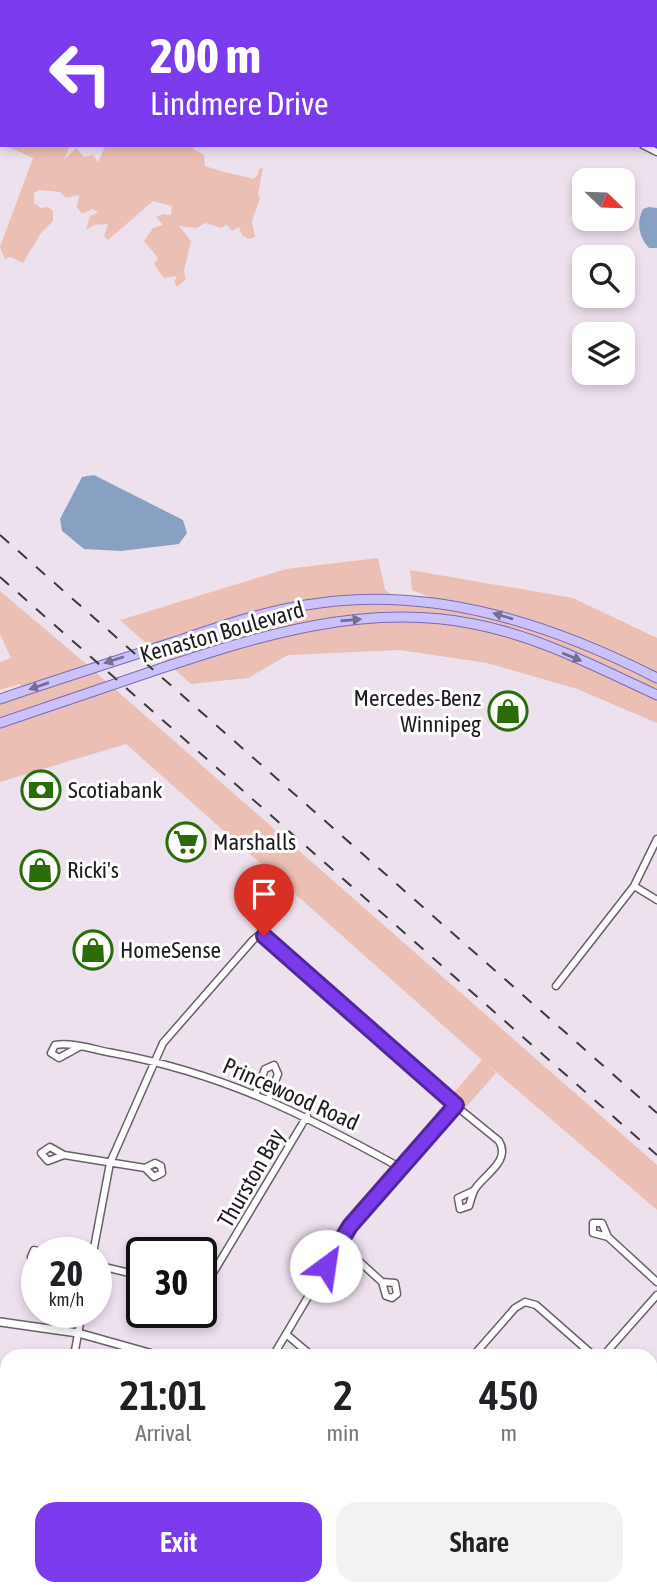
<!DOCTYPE html>
<style>
body{margin:0;font-family:"Asap Condensed",sans-serif;background:#f2f2f2;color:#202124;height:100vh;display:flex;flex-direction:column;font-size:26px;white-space:nowrap}
*{box-sizing:border-box;margin:0}
p{font-size:23px;color:#757577}
.icon{flex:none;width:38px;height:38px;fill:none;stroke:currentColor;stroke-width:2;stroke-linecap:round;stroke-linejoin:round}
.map{position:relative;flex:1;overflow:hidden}
.sheet{position:absolute;left:0px;top:1349px;width:658px;height:247px;display:flex;flex-direction:column;background:#fff;border-radius:21px 21px 0 0;box-shadow:0 4px 10px #0003}
.sheet>*{flex:none}
.top-card{position:absolute;left:0px;top:0px;width:658px;height:147px;box-shadow:0 4px 10px #0003;background:#7c3aed;color:#fff;overflow:hidden}
.needle{width:46px;rotate:113deg}
.fabs{position:absolute;left:572px;top:168px;display:grid;gap:14px}
.fabs a{display:grid;place-items:center;width:63px;height:63px;border-radius:14px;background:#fff;box-shadow:0 4px 10px #0003;font-size:35px}
.speed{position:absolute;left:21px;top:1237px;display:flex;gap:14px;font-size:35px;font-weight:700;text-align:center}
.speed>*{display:grid;place-content:center;width:91px;height:91px;border-radius:50%;background:#fff;box-shadow:0 4px 10px #0003;line-height:1}
.speed small{font-size:18px;font-weight:400}
.speed .limit{border:4px solid #111;border-radius:10px;background:#fff;color:#111}
.pin{position:absolute;display:grid;place-items:center;width:60px;height:60px;color:#fff;margin:-72px -30px;border-radius:50% 50% 50% 0;rotate:-45deg;box-shadow:0 0 7px #0007}
.pin .icon{rotate:45deg}
.me{position:absolute;width:77px;margin:-38px;rotate:31deg;stroke-linejoin:round;filter:drop-shadow(0 0 5px #0008)}
.turn{display:flex;align-items:center;gap:24px;height:147px;padding:0 35px;font-size:32px}
.turn .icon{width:91px;height:91px;stroke-width:2.5}
.turn b{display:block;font-size:49px;line-height:60px}
.eta{display:flex;justify-content:space-evenly;align-items:center;height:119px;text-align:center}
.eta b{font-size:42px;font-weight:600;line-height:49px}
.cta{display:flex;gap:14px;margin-top:auto;padding:14px 35px}
.cta a{flex:1;height:80px;border-radius:21px;background:#7c3aed;color:#fff;font-size:28px;font-weight:600;line-height:80px;text-align:center}
.cta a+a{background:#f2f2f2;color:#202124}
.map>svg:first-child{display:block}
.green{fill:#ecbfb4}
.water{fill:#88a1c2}
.building{fill:#c69aa6}
.lines{fill:none;stroke-linecap:round;stroke-linejoin:round}
.minor-casing{stroke:#6a5f6a;stroke-width:9}
.tertiary-casing{stroke:#6a5f6a;stroke-width:10}
.primary-casing{stroke:#786cae;stroke-width:11}
.minor{stroke:#fff;stroke-width:6}
.tertiary{stroke:#fff;stroke-width:7}
.primary{stroke:#cbc1fc;stroke-width:9}
.rail{stroke:#3c373d;stroke-width:2;stroke-dasharray:12 12;stroke-linecap:butt}
.oneway{fill:#756e8e}
.route-casing{stroke:#51269a;stroke-width:18}
.route{stroke:#7c3aed;stroke-width:12}
.labels{text-anchor:middle;stroke-width:6;stroke-linejoin:round;paint-order:stroke}
.street-label{font-size:23px;fill:#1f1b20;stroke:#fff}
.poi-label{font-size:23px;fill:#1f1b20;stroke:#fff;text-anchor:start}
</style>
<div class="map">
<svg width="657" height="1595" viewBox="0 0 657 1595">
<rect width="100%" height="100%" fill="#eee1ee"/>
<!-- green -->
<path class="green" d="M414,0V2L81,1L82,0Z
M4,145H70L64,160L76,148L84,157L93,155L98,162L106,145H193L194,150L204,155L205,166C221,172 236,174 253,179L258,175L259,169L263,168L258,194L260,198L252,221L255,237L249,239L242,235L239,227L232,231L226,224L222,228L205,223L197,228L179,226L191,241L184,271L186,279L177,287L174,282L177,276L164,278L154,264L158,258L144,241L153,228L163,225L156,217L163,214L171,215L172,206L153,201L108,240L104,236L108,224L94,225L86,230L90,216L98,213L93,209L82,214L77,207L79,195L66,198L60,192L39,190L34,193V203L41,208L48,207L53,211V221L41,233L23,263L10,257L5,259L0,247L33,158Z
M378,558L385,589L397,600L445,603L412,590L410,570L573,598L657,638V723L577,689L487,663L399,650L288,655L248,678L191,684L120,620L286,569Z
M0,591L91,668L657,1165V1210L488,1065L496,1073L466,1107L452,1095L482,1060L126,744L0,782V699L23,691L20,684L0,690V662L11,658L0,634Z"/>
<!-- water -->
<path class="water" d="M649,207L657,208V248H649C639,237 636,223 643,209Z
M94,475L183,520L187,533L179,544L121,551L84,549L62,531L60,519L82,477Z"/>
<!-- building -->
<path class="building" d="M52,776L58,794L31,803L25,785Z"/>
<g class="lines">
<!-- minor casing -->
<g class="minor-casing">
<path id="minor" d="M643,145L657,152
M634,886L657,900
M556,986L634,886L657,839
M79,1047L59,1058L51,1053L55,1045C73,1042 95,1050 113,1053C225,1074 303,1114 401,1168
M256,1093L265,1069L274,1065L278,1074L269,1098
M456,1106L499,1141C511,1161 485,1174 475,1189C472,1194 471,1200 469,1206L460,1209L458,1198L473,1191
M64,1155L48,1161L41,1153L50,1147L64,1155L145,1168L155,1163L161,1166L162,1173L154,1177L145,1168
M608,1237L593,1233V1223H602L608,1237L657,1282
M340,1244L382,1282L395,1283L397,1294L392,1298L386,1296L382,1282
M93,1253L110,1163L163,1043L253,940L258,936L269,938L456,1106L350,1226L273,1356
M37,1262L31,1257L34,1250L45,1253
M96,1265L142,1276
M201,1293L307,1116
M286,1334L312,1356
M74,1356L82,1312
M473,1356L515,1308L525,1302L536,1305L594,1356
M603,1356L657,1295
M0,1391L7,1392
M651,1406L657,1411
M651,1453L657,1444
M72,1595V1589
M165,1595V1589
M572,1595L576,1589"/>
</g>
<!-- tertiary casing -->
<g class="tertiary-casing">
<path id="tertiary" d="M0,1322L78,1333L160,1356
M468,1589L475,1595"/>
</g>
<!-- primary casing -->
<g class="primary-casing">
<path id="primary" d="M0,699C59,679 118,660 177,641C224,625 270,609 320,603C438,587 553,625 657,678
M0,723C52,705 104,688 156,670C258,636 365,602 474,624C538,636 598,668 657,695"/>
</g>
<!-- minor -->
<use href="#minor" class="minor"/>
<!-- tertiary -->
<use href="#tertiary" class="tertiary"/>
<!-- primary -->
<use href="#primary" class="primary"/>
<!-- rail -->
<path class="rail" d="M0,535L657,1113
M0,577L657,1155"/>
</g>
<!-- one-way arrows -->
<defs><path id="oneway-solid" d="M-6-.8H1V-3.2L6.5 0L1 3.2V.8H-6Z" transform="scale(1.75)"/></defs>
<g class="oneway">
<use href="#oneway-solid" transform="translate(503 616) rotate(-163)"/>
<use href="#oneway-solid" transform="translate(351 620) rotate(-5)"/>
<use href="#oneway-solid" transform="translate(572 657) rotate(22)"/>
<use href="#oneway-solid" transform="translate(114 660) rotate(162)"/>
<use href="#oneway-solid" transform="translate(39 686) rotate(161)"/>
</g>
<g class="lines">
<!-- route casing -->
<g class="route-casing">
<path id="route" d="M264,936L456,1105L350,1226L326,1266"/>
</g>
<!-- route -->
<use href="#route" class="route"/>
</g>
<!-- icons -->
<defs>
<g id="shop-ring" transform="scale(2.0125)"><circle r="9.5" fill="#fff" stroke="#286d08" stroke-width="1.5"/><path d="M-5-2.5h2.3a2.7 3.5 0 0 1 5.4 0H5L5.5 6h-11ZM-1.5-2.5h3a1.5 2.3 0 0 0-3 0Z" fill="#286d08"/></g>
<g id="bank-ring" transform="scale(2.0125)"><circle r="9.5" fill="#fff" stroke="#286d08" stroke-width="1.5"/><path d="M-6-4H6V4H-6ZM0-2.3a2.3 2.3 0 1 0 0 4.6a2.3 2.3 0 1 0 0-4.6Z" fill="#286d08"/></g>
<g id="supermarket-ring" transform="scale(2.0125)"><circle r="9.5" fill="#fff" stroke="#286d08" stroke-width="1.5"/><path d="M-6-5.5h2.5l.6 2H6L4.5 2H-2.5L-4.4-4H-6ZM-1.5 3.2a1.3 1.3 0 1 0 .1 0ZM3 3.2a1.3 1.3 0 1 0 .1 0Z" fill="#286d08"/></g>
</defs>
<g fill-rule="evenodd">
<use href="#shop-ring" x="508" y="711"/>
<use href="#bank-ring" x="41" y="790"/>
<use href="#supermarket-ring" x="186" y="842"/>
<use href="#shop-ring" x="40" y="870"/>
<use href="#shop-ring" x="93" y="950"/>
</g>
<g class="labels">
<!-- street labels -->
<g class="street-label">
<text transform="translate(222 632) rotate(-16)" y="8">Kenaston Boulevard</text>
<text transform="translate(291 1094) rotate(24)" y="8">Princewood Road</text>
<text transform="translate(251 1178) rotate(-60)" y="8">Thurston Bay</text>
</g>
<!-- poi labels -->
<g class="poi-label">
<text x="481" y="706" text-anchor="end">Mercedes-Benz<tspan x="481" dy="26">Winnipeg</tspan></text>
<text x="68" y="798">Scotiabank</text>
<text x="213" y="850">Marshalls</text>
<text x="67" y="878">Ricki's</text>
<text x="120" y="958">HomeSense</text>
</g>
</g>
</svg>
<div class="fabs">
<a><svg class="needle" viewBox="-14 -14 28 28"><path d="M0-13l5 13h-10z" fill="#e53935"/><path d="M0 13l5-13h-10z" fill="#757577"/></svg></a>
<a><svg class="icon" aria-label="search" viewBox="0 0 24 24"><circle cx="10" cy="10" r="6"/><path d="M15 15l6 6"/></svg></a>
<a><svg class="icon" aria-label="layers" viewBox="0 0 24 24"><path d="M12 4l9 5-9 5-9-5zM3 14l9 5 9-5"/></svg></a>
</div>
<div class="speed"><div>20<small>km/h</small></div><div class="limit">30</div></div>
<div class="pin" style="left:264px;top:936px;background:#d93025"><svg class="icon" aria-label="arrive" viewBox="0 0 24 24"><path d="M6 21V4h12l-3 4 3 4H6"/></svg></div>
<svg class="me" style="left:326px;top:1266px" viewBox="-20 -20 40 40"><circle r="19" fill="#fff"/><path d="M0-13L10 11 0 6-10 11z" fill="#7c3aed"/></svg>
<div class="top-card">
<div class="turn"><svg class="icon" aria-label="left" viewBox="0 0 24 24"><path d="M17 20v-9H6M10 6l-5 5 5 5"/></svg><div><b>200 m</b>Lindmere Drive</div></div>
</div>
<section class="sheet">
<div class="eta">
<div><b>21:01</b><p>Arrival</p></div>
<div><b>2</b><p>min</p></div>
<div><b>450</b><p>m</p></div>
</div>
<div class="cta"><a>Exit</a><a>Share</a></div>
</section>
</div>
